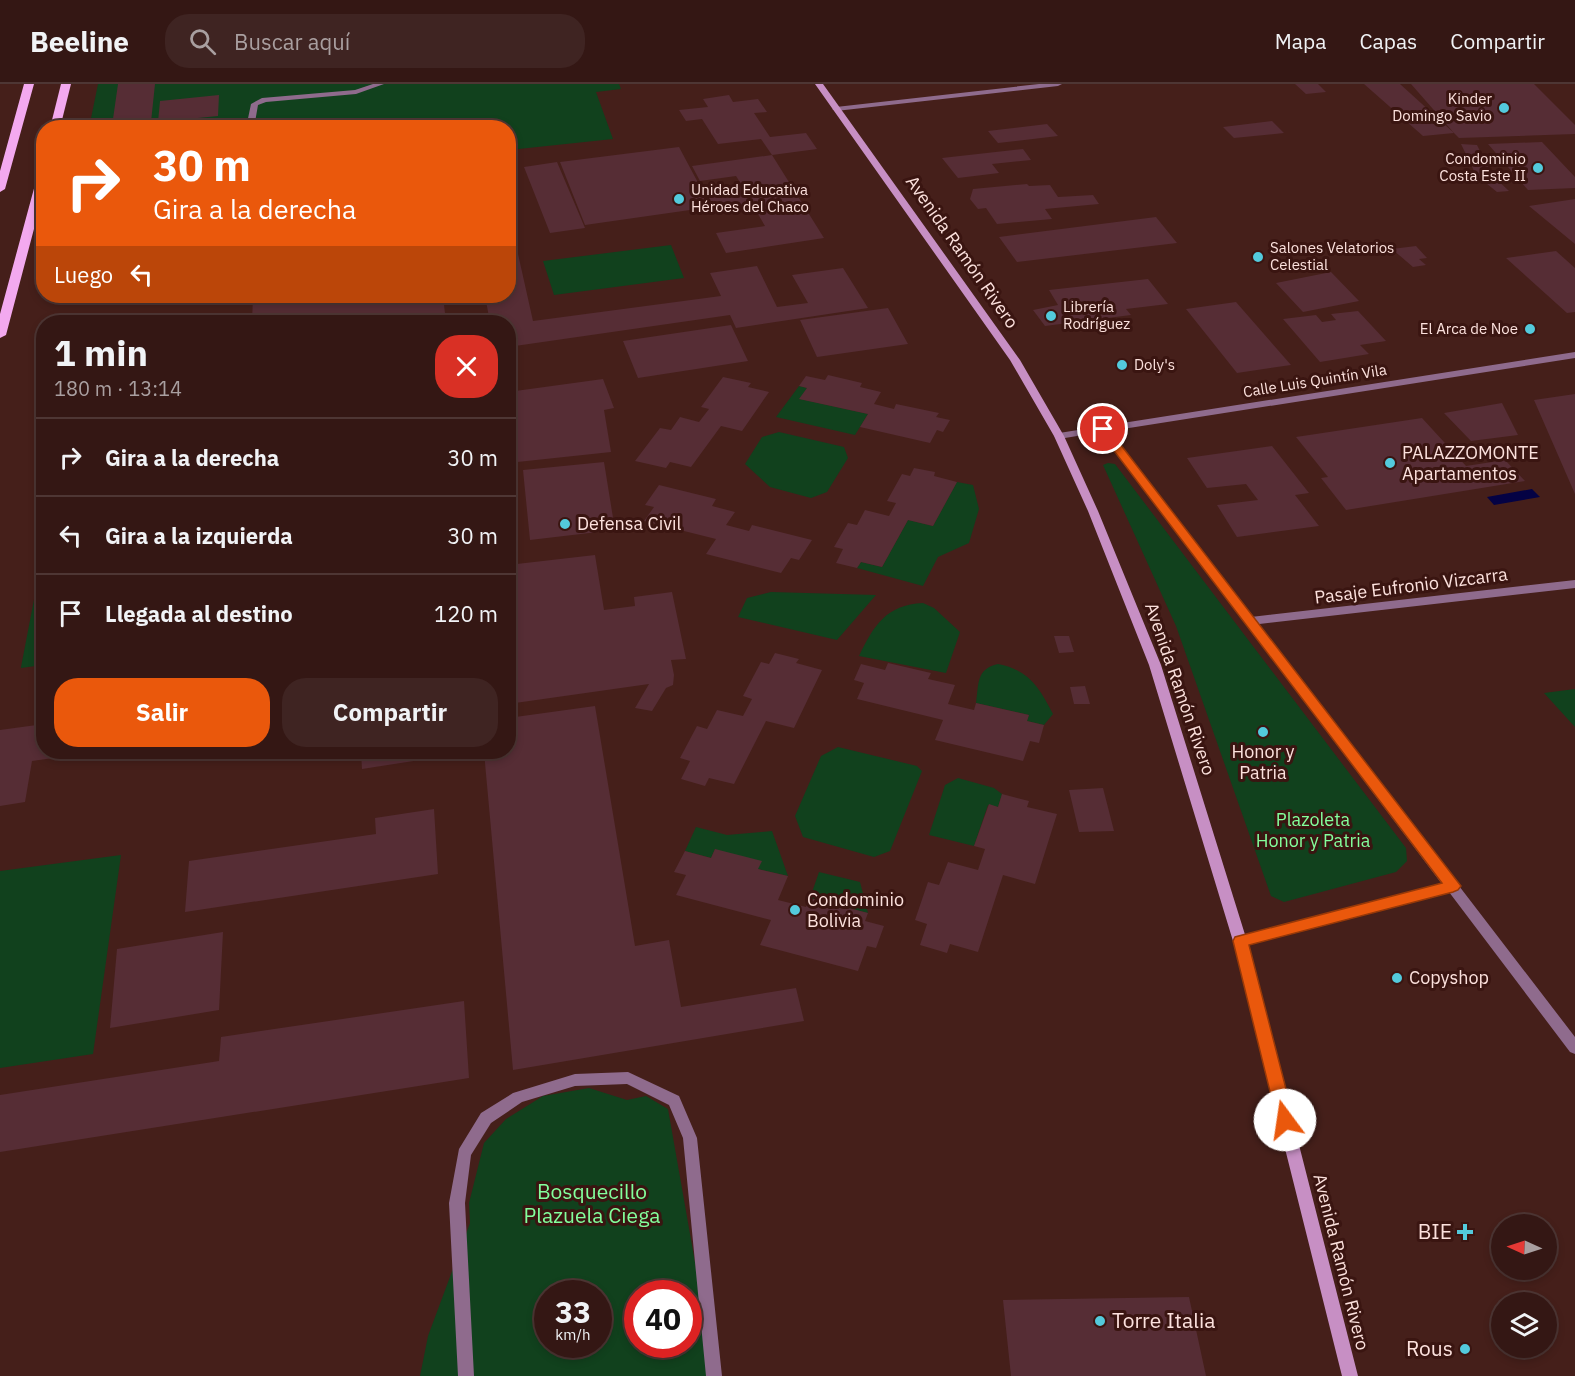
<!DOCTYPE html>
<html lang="es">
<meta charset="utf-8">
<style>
body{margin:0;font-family:"IBM Plex Sans",sans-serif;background:#3f2422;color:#f1f3f6;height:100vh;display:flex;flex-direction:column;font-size:22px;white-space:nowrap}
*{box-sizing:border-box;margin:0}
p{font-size:20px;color:#a99fa0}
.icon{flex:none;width:33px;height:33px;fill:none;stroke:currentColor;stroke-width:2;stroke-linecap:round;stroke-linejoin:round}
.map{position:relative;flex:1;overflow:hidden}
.drawer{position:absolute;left:36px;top:231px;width:480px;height:444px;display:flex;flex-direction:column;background:#341714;border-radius:24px;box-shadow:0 3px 9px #0003,0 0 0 2px #4e3634}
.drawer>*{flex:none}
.banner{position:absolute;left:36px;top:36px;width:480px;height:183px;border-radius:24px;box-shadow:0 3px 9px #0003,0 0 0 2px #4e3634;background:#ea580c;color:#fff;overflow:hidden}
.needle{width:39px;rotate:273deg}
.buttons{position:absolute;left:1491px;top:1130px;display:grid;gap:12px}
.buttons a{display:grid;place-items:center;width:66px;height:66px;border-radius:50%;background:#341714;box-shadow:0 3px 9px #0003,0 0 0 2px #4e3634;font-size:30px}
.speed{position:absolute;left:534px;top:1196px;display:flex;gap:12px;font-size:30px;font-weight:700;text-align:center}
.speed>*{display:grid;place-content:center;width:78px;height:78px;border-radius:50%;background:#341714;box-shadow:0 3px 9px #0003,0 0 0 2px #4e3634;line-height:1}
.speed small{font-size:15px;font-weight:400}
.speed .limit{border:9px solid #d22;background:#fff;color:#111}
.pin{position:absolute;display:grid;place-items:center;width:51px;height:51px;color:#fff;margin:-26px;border:3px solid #fff;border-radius:50%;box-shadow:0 2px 6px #0007}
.me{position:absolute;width:66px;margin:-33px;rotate:346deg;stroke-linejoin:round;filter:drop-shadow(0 0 4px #0008)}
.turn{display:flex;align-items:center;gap:21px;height:126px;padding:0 18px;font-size:27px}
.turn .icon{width:78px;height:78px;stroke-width:2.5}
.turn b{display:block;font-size:42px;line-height:51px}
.then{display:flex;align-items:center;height:57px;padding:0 18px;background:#0003;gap:12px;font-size:22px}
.round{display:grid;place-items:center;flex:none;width:63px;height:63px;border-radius:24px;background:#3f2422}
.overview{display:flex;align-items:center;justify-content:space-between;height:102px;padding:0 18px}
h1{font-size:36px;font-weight:700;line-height:45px}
.action{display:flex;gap:12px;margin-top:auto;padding:12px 18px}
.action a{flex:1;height:69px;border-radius:24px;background:#ea580c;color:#fff;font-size:24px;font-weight:700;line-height:69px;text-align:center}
.action a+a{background:#3f2422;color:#f1f3f6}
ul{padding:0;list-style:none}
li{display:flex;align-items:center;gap:18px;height:78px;padding:0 18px;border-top:2px solid #4e3634}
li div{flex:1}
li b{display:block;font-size:22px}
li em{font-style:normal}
header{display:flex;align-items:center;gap:36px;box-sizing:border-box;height:84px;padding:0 30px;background:#341714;border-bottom:2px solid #4e3634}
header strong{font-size:28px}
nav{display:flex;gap:33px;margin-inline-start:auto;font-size:21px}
.search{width:420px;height:54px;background:#3f2422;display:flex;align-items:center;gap:15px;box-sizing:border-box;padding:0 21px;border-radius:24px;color:#a99fa0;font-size:22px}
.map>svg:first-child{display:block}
.green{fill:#11411d;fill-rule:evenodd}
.water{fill:#040244}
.building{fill:#562d35}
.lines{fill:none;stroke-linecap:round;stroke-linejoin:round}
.lane{fill:#8f6b8d;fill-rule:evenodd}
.street{fill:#8f6b8d;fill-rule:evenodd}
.secondary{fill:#c78fc4;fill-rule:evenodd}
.primary{fill:#f3a9ef;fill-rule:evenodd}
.route{fill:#ea580c;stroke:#983908;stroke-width:1.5}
.poi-dot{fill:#53cadc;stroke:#3a1511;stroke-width:2}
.labels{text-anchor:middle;stroke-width:6;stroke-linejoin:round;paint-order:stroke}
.far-poi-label{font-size:15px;fill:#fce1dd;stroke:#3a1511;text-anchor:start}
.far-street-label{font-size:15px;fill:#fce1dd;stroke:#3a1511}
.street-label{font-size:18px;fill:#fce1dd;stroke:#3a1511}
.poi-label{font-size:18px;fill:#fce1dd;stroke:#3a1511;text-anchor:start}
.park-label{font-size:18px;fill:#83ff9c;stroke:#3a1511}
.near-park-label{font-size:21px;fill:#83ff9c;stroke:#3a1511}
.near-poi-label{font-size:21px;fill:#fce1dd;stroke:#3a1511;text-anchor:end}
</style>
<header>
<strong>Beeline</strong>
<div class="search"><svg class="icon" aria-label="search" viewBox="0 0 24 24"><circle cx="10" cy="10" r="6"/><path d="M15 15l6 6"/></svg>Buscar aquí</div>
<nav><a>Mapa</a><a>Capas</a><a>Compartir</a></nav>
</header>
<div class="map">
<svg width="1575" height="1292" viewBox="0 0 1575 1292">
<rect width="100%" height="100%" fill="#451f1a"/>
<!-- green -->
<path class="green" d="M98,0H619L621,5L596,8L613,55L509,66L508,44H89Z
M671,161L684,194L554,211L543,177Z
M799,302L807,304L800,315L868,330L855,351L776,333Z
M779,348L844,363L848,374L827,408L811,414L770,403L745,380L762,353Z
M1108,379L1115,380L1406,764L1407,777L1396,788L1284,818L1271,812L1176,542L1103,381Z
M957,398L973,401L979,425L969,459L938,473L923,502L857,484L861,478L882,483L908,436L933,442Z
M43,469V581L21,584V583Z
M771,508L876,511L837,556L738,533L747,514Z
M923,519L934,524L960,548L946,589L859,572C874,541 886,521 923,519Z
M998,580C1029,586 1039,603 1053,630L1044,641L1027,637L1029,631L976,619C979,599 976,585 998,580Z
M1575,605V643L1544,609Z
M838,663L917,682L922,687L890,767L874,773L803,753L795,732L821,672Z
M958,694L994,704L1002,710L998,723L988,721L974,762L929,751L945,701Z
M696,743L727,751L772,747L788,792L758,785L715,765L711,774L685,767Z
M121,771L93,970L0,984V787Z
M819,788L860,798L868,829L810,814Z
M589,1004L627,1016L646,1012L668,1025L715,1292H420L428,1252L470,1139L469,1119L484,1059L506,1035L543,1012ZM548,1209H598V1260H548ZM638,1209H688V1260H638Z"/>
<!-- water -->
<path class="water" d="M1532,405L1540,413L1494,421L1487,413Z"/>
<!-- building -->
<path class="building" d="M118,0H155L151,38L112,42Z
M1295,0H1318L1326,8L1306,10Z
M1364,0H1400L1454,49L1411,0H1534L1575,41V50L1459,54L1454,49L1423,52Z
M219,11L218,32L158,38L160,17Z
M729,11L733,18L758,15L767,28L754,29L770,53L806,49L817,65L772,71L761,55L718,60L702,35L686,37L679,26L708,23L703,15Z
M1272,37L1284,49L1234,54L1223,43Z
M1047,40L1058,52L998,59L988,47Z
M1542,58L1575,93V104L1528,106L1488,60Z
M1461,60L1477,61L1492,91L1509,107L1497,108L1476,91Z
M679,63L711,123L585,141L560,78Z
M1023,65L1031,76L992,80L999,89L958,94L942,74Z
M772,71L824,154L726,169L716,149L765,142L752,120L715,125L705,108L743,103L736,92L700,97L692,82Z
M557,78L585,144L550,149L524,83Z
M1027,100L1029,102L1050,101L1058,113L1093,111L1099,120L1045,125L1052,135L997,140L986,124L978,125L970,115L973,105Z
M1575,115V160L1529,122Z
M1156,133L1177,159L1017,178L999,153Z
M508,152H514L533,237L721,212L710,189L757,182L777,223L808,219L792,191L843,184L868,224L736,244L730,231L508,263V238H490L485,212H508Z
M1416,162L1427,174L1419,175L1426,181L1413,183L1392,165Z
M1556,167L1575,184V228L1567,229L1506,174Z
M1331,188L1359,217L1303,228L1276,199Z
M1148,195L1168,220L1126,225L1131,231L1045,242L1033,226L1058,221L1049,206Z
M253,212H443L446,238H252Z
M1236,218L1291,281L1237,289L1186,225Z
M888,224L908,260L817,273L800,236Z
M1358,227L1386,257L1360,261L1369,270L1320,278L1283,235L1316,231L1322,238L1336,236L1331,230Z
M731,241L748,277L638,294L623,257Z
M828,291L862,299L860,303L881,308L874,320L894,325L896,320L939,329L936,333L950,336L943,348L937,346L930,359L860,343L868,330L799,315L807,304L799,302L806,292L825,296Z
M723,293L751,299L748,303L769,308L742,347L721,342L691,383L670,378L666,384L635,377L660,344L671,346L680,333L699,338L709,325L701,323Z
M603,295L614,324L604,326L611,368L508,379V308Z
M1575,310V410L1534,316Z
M1502,319L1518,351L1471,357L1444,329Z
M1422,334L1466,382L1505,376L1525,397L1346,426L1321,394L1328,393L1296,353Z
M1272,362L1309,409L1295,411L1319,442L1237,453L1217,421L1258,416L1246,400L1207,404L1187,374Z
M604,378L615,446L530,456L523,386Z
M914,384L935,388L934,392L957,398L933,442L908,436L882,483L861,478L857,484L836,479L843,465L834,463L848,439L857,441L865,426L889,432L896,419L887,417L902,390L910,392Z
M659,401L716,415L712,422L735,428L726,441L749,447L752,441L812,456L799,476L791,474L781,489L706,470L716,455L644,437L654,423L645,421Z
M595,471L604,526L635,522L634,513L672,508L686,575L671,576L674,591L673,601L666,604L652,627L635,624L649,600L508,620V481Z
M1054,552H1069L1074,568L1059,569Z
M775,569L799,575L796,579L822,586L794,644L766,637L734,700L709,694L705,702L681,695L690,677L680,674L697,642L707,645L717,626L743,632L752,615L743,612L761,578L769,580Z
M888,579L931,589L928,595L955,601L948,620L974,626L976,619L1029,631L1027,637L1044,641L1039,659L1030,657L1023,677L935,656L943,636L857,615L864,599L854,596L861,580L885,586Z
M1085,602L1090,620H1074L1070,603Z
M595,622L635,862L669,856L681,923L796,904L804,937L513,986L484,668H508V634Z
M44,640V668L89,669L32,677L25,718L0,722V646Z
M361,668H465V669L362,685Z
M1103,704L1114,747L1079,748L1069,706Z
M1002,710L1029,717L1027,723L1057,730L1035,800L1003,791L978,868L950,860L947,869L920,861L927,840L915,836L928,798L939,801L948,778L978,786L985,765L974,762L989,720L998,723Z
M434,725L438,790L185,828L189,777L376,750L375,734Z
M715,765L762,777L758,785L788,792L778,816L806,823L810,814L868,829L865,837L884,842L876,864L867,862L858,887L760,861L771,836L676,811L686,791L674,788L685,767L711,774Z
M223,848L219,926L110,944L117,865Z
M464,917L469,994L0,1068V1011L219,977L221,953Z
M1189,1213L1206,1292H1011L1003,1216Z"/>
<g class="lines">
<!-- lane -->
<path class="lane" d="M373,0H384L356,10L266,18L258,21L254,44H246L251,20L262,14L355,6Z
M1575,496V504L1251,541L1245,537L1251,533Z"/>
<!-- street -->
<path class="street" d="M1039,0H1062L1058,2L836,27L832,25L836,23Z
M1575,268V274L1110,347L1575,953V970L1570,968L1449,808L1240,862L1235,861L1233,857L1235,853L1240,852L1442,800L1101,348L1059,355L1054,352L1059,349Z
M628,988L679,1012L697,1054L722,1292H706L683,1054L669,1021L627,1000L575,1002L522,1018L491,1039L471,1071L465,1119L474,1292H458L449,1119L459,1065L481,1029L513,1009L575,990Z"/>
<!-- secondary -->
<path class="secondary" d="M815,0H823L1020,276L1064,352L1098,427L1161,581L1247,857L1358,1292H1342L1233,857L1149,581L1088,427L1054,352L1010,276Z"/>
<!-- primary -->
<path class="primary" d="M24,0H34L5,105L0,108V87Z
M61,0H71L60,44H50Z
M44,83V107L6,251L0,254V230L39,86Z"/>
</g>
<!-- route -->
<path class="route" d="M1103,342L1107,343L1461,802L1458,806L1453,808L1249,861L1294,1036L1291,1041L1285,1043L1279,1041L1277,1036L1233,857L1235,853L1442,799L1099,347V343Z"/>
<!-- markers -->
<g class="poi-dot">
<circle cx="1504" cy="24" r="6"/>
<circle cx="1538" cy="84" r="6"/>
<circle cx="679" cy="115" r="6"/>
<circle cx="1258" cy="173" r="6"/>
<circle cx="1051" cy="232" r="6"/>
<circle cx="1530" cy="245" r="6"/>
<circle cx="1122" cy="281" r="6"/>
<circle cx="1390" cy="379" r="6"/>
<circle cx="565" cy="440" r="6"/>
<circle cx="1263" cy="648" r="6"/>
<circle cx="795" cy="826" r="6"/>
<circle cx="1397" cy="894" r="6"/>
<path d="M1462 1139h6v6h6v6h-6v6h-6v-6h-6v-6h6z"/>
<circle cx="1100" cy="1237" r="6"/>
<circle cx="1465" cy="1265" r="6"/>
</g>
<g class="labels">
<!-- far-poi labels -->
<g class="far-poi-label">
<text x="1492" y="20" text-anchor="end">Kinder<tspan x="1492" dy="17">Domingo Savio</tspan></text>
<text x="1526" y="80" text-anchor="end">Condominio<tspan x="1526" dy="17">Costa Este II</tspan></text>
<text x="691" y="111">Unidad Educativa<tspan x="691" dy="17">Héroes del Chaco</tspan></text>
<text x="1270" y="169">Salones Velatorios<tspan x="1270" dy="17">Celestial</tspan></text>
<text x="1063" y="228">Librería<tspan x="1063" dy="17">Rodríguez</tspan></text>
<text x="1518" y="250" text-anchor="end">El Arca de Noe</text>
<text x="1134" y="286">Doly's</text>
</g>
<!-- far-street labels -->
<g class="far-street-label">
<text transform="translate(1315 297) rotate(-9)" y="5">Calle Luis Quintín Vila</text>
</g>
<!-- street labels -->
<g class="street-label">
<text transform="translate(962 168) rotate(55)" y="6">Avenida Ramón Rivero</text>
<text transform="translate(1411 502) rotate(-7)" y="6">Pasaje Eufronio Vizcarra</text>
<text transform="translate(1180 605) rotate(71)" y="6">Avenida Ramón Rivero</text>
<text transform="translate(1341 1178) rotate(76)" y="6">Avenida Ramón Rivero</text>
</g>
<!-- poi labels -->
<g class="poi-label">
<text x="1402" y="375">PALAZZOMONTE<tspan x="1402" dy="21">Apartamentos</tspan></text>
<text x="577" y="446">Defensa Civil</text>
<text x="1263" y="674" text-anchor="middle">Honor y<tspan x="1263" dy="21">Patria</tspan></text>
<text x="807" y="822">Condominio<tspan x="807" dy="21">Bolivia</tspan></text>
<text x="1409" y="900">Copyshop</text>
</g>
<!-- park labels -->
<g class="park-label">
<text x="1313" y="742">Plazoleta<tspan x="1313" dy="21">Honor y Patria</tspan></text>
</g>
<!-- near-park labels -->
<g class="near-park-label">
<text x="592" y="1115">Bosquecillo<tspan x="592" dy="24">Plazuela Ciega</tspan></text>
</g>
<!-- near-poi labels -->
<g class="near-poi-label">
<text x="1452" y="1155">BIE</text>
<text x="1112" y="1244" text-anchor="start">Torre Italia</text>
<text x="1453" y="1272">Rous</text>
</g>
</g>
</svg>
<div class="buttons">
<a><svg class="needle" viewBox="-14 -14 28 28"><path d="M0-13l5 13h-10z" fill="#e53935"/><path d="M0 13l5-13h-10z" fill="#a99fa0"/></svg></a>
<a><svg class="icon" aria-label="layers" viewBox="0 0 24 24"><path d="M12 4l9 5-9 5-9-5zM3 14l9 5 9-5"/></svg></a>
</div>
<div class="speed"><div>33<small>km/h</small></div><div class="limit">40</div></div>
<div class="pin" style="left:1103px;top:345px;background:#d93025"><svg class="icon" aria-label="arrive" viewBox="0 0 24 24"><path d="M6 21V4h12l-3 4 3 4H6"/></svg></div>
<svg class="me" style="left:1285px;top:1036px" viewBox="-20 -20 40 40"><circle r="19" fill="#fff"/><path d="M0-13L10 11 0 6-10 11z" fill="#ea580c"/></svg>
<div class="banner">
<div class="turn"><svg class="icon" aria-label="right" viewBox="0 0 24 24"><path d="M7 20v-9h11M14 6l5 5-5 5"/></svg><div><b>30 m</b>Gira a la derecha</div></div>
<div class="then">Luego<svg class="icon" aria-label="left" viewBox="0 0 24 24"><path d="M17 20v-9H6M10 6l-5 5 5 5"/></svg></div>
</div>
<section class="drawer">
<div class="overview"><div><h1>1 min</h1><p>180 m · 13:14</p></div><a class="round" style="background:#d93025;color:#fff"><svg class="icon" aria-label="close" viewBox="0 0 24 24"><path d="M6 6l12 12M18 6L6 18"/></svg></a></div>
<ul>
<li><svg class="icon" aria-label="right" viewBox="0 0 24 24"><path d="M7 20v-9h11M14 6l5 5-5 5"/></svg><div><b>Gira a la derecha</b></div><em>30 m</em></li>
<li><svg class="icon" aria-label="left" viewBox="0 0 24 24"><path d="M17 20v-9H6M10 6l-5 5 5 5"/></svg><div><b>Gira a la izquierda</b></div><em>30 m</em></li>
<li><svg class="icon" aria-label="arrive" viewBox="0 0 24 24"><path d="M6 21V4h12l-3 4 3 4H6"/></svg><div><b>Llegada al destino</b></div><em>120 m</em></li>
</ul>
<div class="action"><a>Salir</a><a>Compartir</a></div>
</section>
</div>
